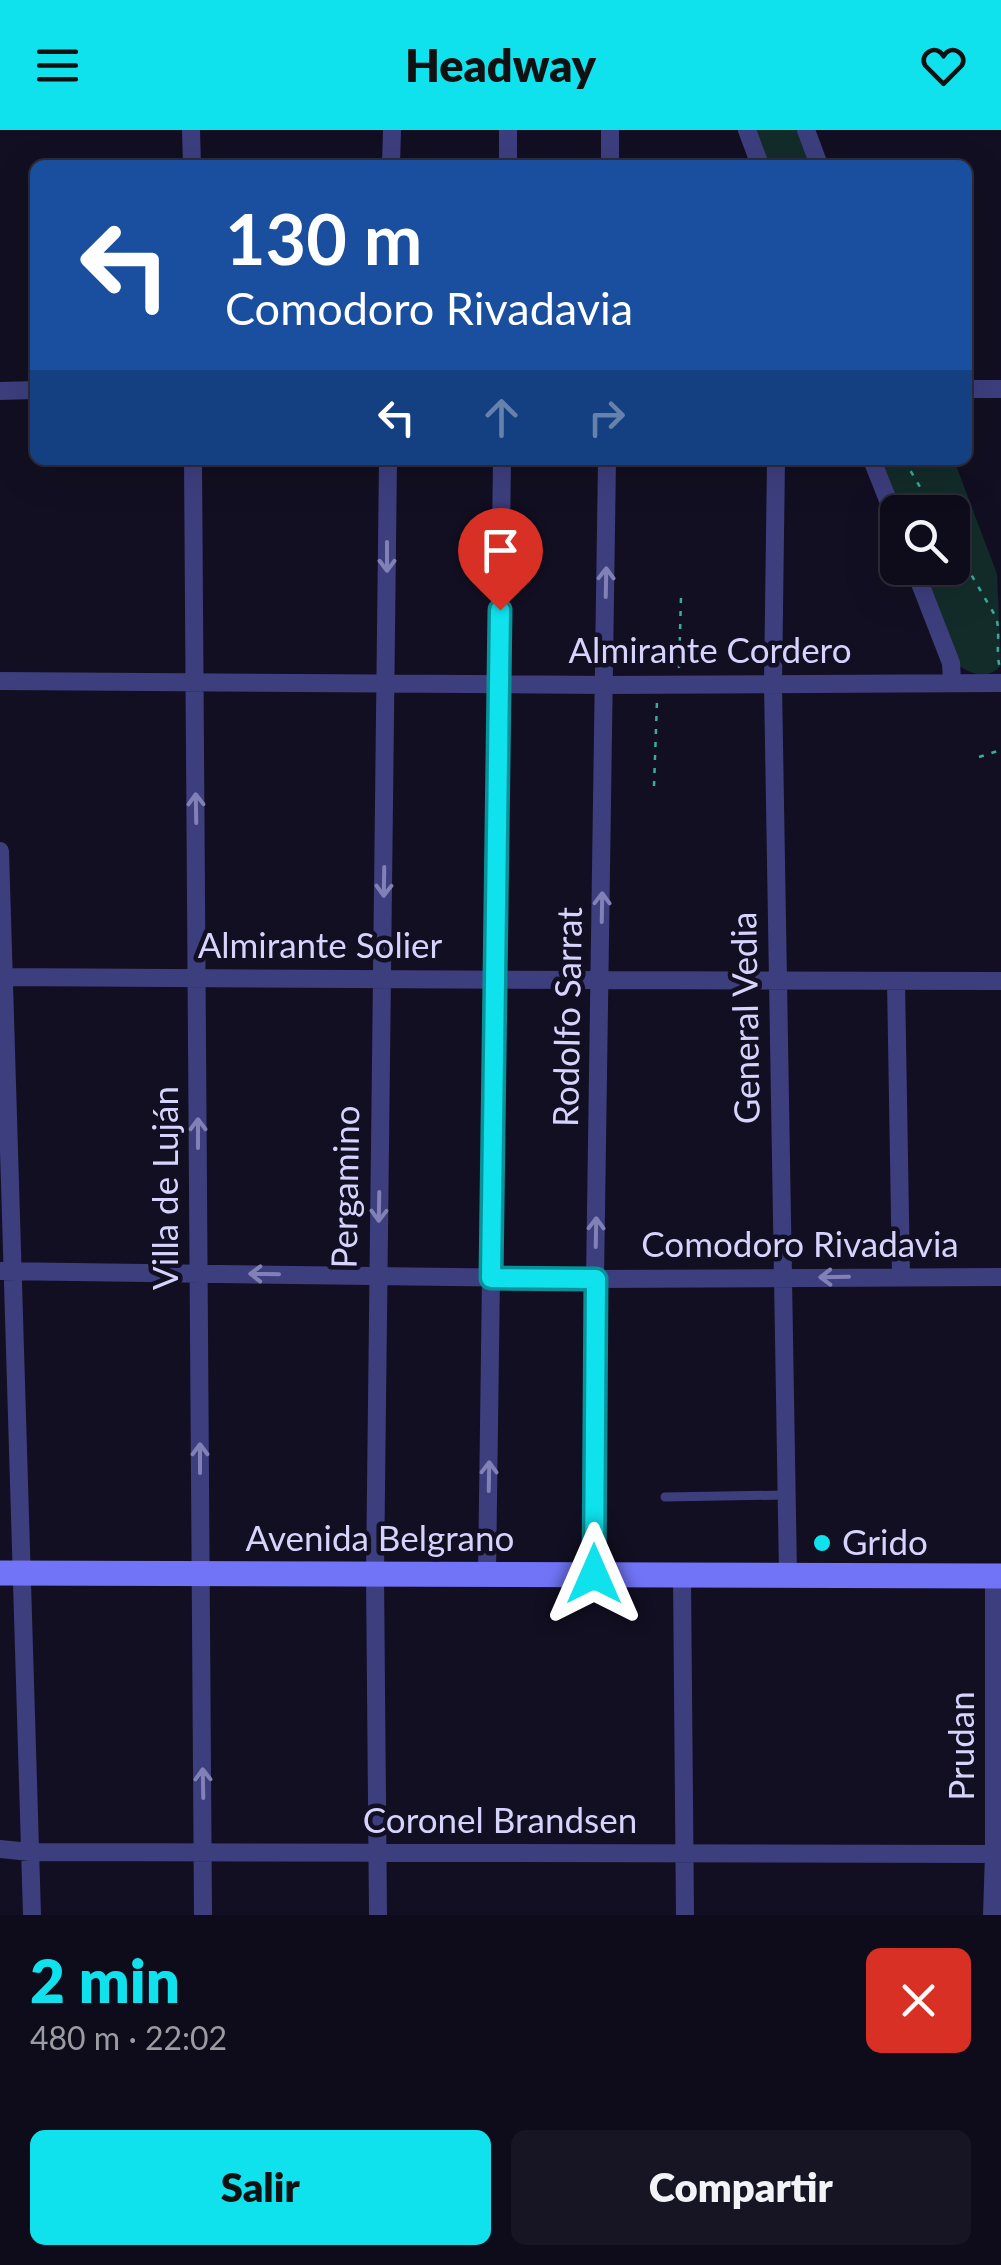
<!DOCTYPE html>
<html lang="es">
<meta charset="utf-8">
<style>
body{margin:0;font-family:Lato,sans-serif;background:#171423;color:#f1f3f6;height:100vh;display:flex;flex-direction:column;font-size:38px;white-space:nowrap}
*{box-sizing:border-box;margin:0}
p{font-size:32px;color:#9b9ba2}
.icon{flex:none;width:55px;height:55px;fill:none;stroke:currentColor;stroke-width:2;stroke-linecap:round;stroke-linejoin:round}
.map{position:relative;height:1785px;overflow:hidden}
.side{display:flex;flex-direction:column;background:#0e0b1a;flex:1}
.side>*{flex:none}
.top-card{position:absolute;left:30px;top:30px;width:942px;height:305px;border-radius:15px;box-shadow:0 10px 40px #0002,0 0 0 2px #2e2b39;background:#1a4fa0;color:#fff;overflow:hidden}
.fabs{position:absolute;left:880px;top:365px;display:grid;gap:20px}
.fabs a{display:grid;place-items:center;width:90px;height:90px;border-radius:15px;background:#0e0b1a;box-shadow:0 10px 40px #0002,0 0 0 2px #2e2b39;font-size:50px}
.pin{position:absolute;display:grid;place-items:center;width:85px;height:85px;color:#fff;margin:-102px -42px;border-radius:50% 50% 50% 0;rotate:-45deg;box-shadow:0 0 10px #0007}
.pin .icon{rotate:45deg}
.me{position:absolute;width:110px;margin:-55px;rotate:0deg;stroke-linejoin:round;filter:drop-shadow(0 0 8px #0008)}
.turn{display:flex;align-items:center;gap:35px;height:210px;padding:0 30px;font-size:45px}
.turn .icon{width:130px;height:130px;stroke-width:2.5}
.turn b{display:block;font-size:70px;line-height:85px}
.lanes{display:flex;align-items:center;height:95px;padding:0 30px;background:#0003;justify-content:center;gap:50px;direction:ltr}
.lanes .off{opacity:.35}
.round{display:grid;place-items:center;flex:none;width:105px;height:105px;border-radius:15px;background:#171423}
.summary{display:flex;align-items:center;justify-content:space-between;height:170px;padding:0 30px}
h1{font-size:60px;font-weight:800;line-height:75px;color:#0fe1ed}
.button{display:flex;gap:20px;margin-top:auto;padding:20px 30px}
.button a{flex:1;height:115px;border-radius:15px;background:#0fe1ed;color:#111;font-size:40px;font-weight:800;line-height:115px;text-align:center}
.button a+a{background:#171423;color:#f1f3f6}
header{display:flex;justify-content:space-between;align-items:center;height:130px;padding:0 30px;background:#0fe1ed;color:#111;font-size:45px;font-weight:800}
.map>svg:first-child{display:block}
.green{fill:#132c2a}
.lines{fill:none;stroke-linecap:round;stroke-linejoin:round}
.path{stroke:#36ada0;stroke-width:2.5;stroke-dasharray:5 8;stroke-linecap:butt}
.lane{stroke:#3d3e7e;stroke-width:9}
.street{stroke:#3d3e7e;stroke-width:18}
.secondary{stroke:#7174f6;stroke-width:25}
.oneway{stroke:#8281b7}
.route-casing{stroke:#0a929a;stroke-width:25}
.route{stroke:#0fe1ed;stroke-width:18}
.poi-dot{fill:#0fe1ed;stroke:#120f22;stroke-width:4}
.labels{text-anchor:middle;stroke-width:9;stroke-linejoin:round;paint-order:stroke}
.street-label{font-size:35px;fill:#d6d3fc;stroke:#120f22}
.poi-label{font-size:35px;fill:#d6d3fc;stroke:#120f22;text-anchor:start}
</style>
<header><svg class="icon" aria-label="menu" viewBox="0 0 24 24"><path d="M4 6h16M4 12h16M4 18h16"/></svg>Headway<svg class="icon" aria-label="heart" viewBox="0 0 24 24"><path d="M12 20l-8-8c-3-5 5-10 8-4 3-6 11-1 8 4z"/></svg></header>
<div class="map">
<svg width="1001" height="1785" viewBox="0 0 1001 1785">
<rect width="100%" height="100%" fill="#120f22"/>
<!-- green -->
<path class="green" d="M755,0H799L812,35H769Z
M880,330H954L997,444L1001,535C989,550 972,545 958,535L921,438H952V382H900Z"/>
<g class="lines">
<!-- path -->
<path class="path" d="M904,330L935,382
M952,412L996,487C1001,504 995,521 1000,538
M679,538L681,467
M979,627L1001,620
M654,656L657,571"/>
<!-- lane -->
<path class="lane" d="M665,1367L786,1365"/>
<!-- street -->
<path class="street" d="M191,0L192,35
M747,0L760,35
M806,0L819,35
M391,35L392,0
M508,35V0
M610,35V0
M968,259H1001
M0,261L35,260
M193,330L203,1785
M776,330L773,554L788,1445
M872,330L898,395
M914,438L951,533L952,551
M0,551L605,555L1001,553
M0,721L32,1785
M0,847C334,849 667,851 1001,851
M896,851L901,1146
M0,1141L595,1149L1001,1147
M487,1444L502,330
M595,1444V1149L607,330
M682,1447L685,1785
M0,1719L30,1722L1001,1724
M378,1785L375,1444L388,330
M992,1785L994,1724V1446"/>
<!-- secondary -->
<path class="secondary" d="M0,1443L1001,1446"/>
</g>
<!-- one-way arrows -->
<defs><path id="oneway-shaft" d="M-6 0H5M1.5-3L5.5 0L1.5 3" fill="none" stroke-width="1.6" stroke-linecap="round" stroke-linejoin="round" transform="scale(2.5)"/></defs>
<g class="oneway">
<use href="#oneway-shaft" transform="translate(387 427) rotate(90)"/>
<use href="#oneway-shaft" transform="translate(606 452) rotate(-89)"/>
<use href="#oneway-shaft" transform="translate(196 678) rotate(-91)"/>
<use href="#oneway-shaft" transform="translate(384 752) rotate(91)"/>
<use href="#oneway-shaft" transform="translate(602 777) rotate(-89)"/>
<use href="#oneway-shaft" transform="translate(198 1003) rotate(-90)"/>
<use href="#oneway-shaft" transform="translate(379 1077) rotate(91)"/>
<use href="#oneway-shaft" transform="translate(596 1102) rotate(-89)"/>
<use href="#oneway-shaft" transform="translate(264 1144) rotate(-179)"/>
<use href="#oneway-shaft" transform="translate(834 1147) rotate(179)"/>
<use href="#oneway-shaft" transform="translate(200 1328) rotate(-90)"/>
<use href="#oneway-shaft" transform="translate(489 1346) rotate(-89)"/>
<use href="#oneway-shaft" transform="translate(203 1653) rotate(-91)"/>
</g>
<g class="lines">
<!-- route casing -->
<g class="route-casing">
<path id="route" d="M500,480L491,1148L596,1149L594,1444"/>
</g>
<!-- route -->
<use href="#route" class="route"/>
</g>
<!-- markers -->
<circle class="poi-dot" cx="822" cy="1413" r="10"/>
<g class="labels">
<!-- street labels -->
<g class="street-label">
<text x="710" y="533">Almirante Cordero</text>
<text x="320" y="828">Almirante Solier</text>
<text transform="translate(568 887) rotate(-89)" y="12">Rodolfo Sarrat</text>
<text transform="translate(746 888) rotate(-91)" y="12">General Vedia</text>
<text transform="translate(346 1057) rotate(-89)" y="12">Pergamino</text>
<text transform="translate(166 1058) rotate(-90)" y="12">Villa de Luján</text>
<text x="800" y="1127">Comodoro Rivadavia</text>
<text x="380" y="1421">Avenida Belgrano</text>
<text transform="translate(962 1616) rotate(-90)" y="12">Prudan</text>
<text x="500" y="1703">Coronel Brandsen</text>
</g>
<!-- poi labels -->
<g class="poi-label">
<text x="842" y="1425">Grido</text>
</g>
</g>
</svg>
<div class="fabs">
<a><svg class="icon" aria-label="search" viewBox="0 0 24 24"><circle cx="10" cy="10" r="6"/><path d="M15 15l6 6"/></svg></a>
</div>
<div class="pin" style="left:500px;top:480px;background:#d93025"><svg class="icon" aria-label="arrive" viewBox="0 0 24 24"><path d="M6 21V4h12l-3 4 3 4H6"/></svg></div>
<svg class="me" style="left:594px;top:1444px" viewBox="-20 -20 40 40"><path d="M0-17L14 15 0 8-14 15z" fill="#0fe1ed" stroke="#fff" stroke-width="4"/></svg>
<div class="top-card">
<div class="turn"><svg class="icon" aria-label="left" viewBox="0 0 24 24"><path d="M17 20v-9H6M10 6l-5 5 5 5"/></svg><div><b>130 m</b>Comodoro Rivadavia</div></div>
<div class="lanes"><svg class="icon" aria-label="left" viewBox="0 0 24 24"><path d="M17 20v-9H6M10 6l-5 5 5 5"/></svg><svg class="icon off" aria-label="ahead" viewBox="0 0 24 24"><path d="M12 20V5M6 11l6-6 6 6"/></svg><svg class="icon off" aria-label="right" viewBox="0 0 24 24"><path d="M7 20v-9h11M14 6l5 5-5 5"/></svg></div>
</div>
</div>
<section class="side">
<div class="summary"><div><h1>2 min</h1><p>480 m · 22:02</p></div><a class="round" style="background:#d93025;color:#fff"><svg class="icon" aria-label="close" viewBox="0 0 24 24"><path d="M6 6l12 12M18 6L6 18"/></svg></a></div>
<div class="button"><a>Salir</a><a>Compartir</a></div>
</section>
